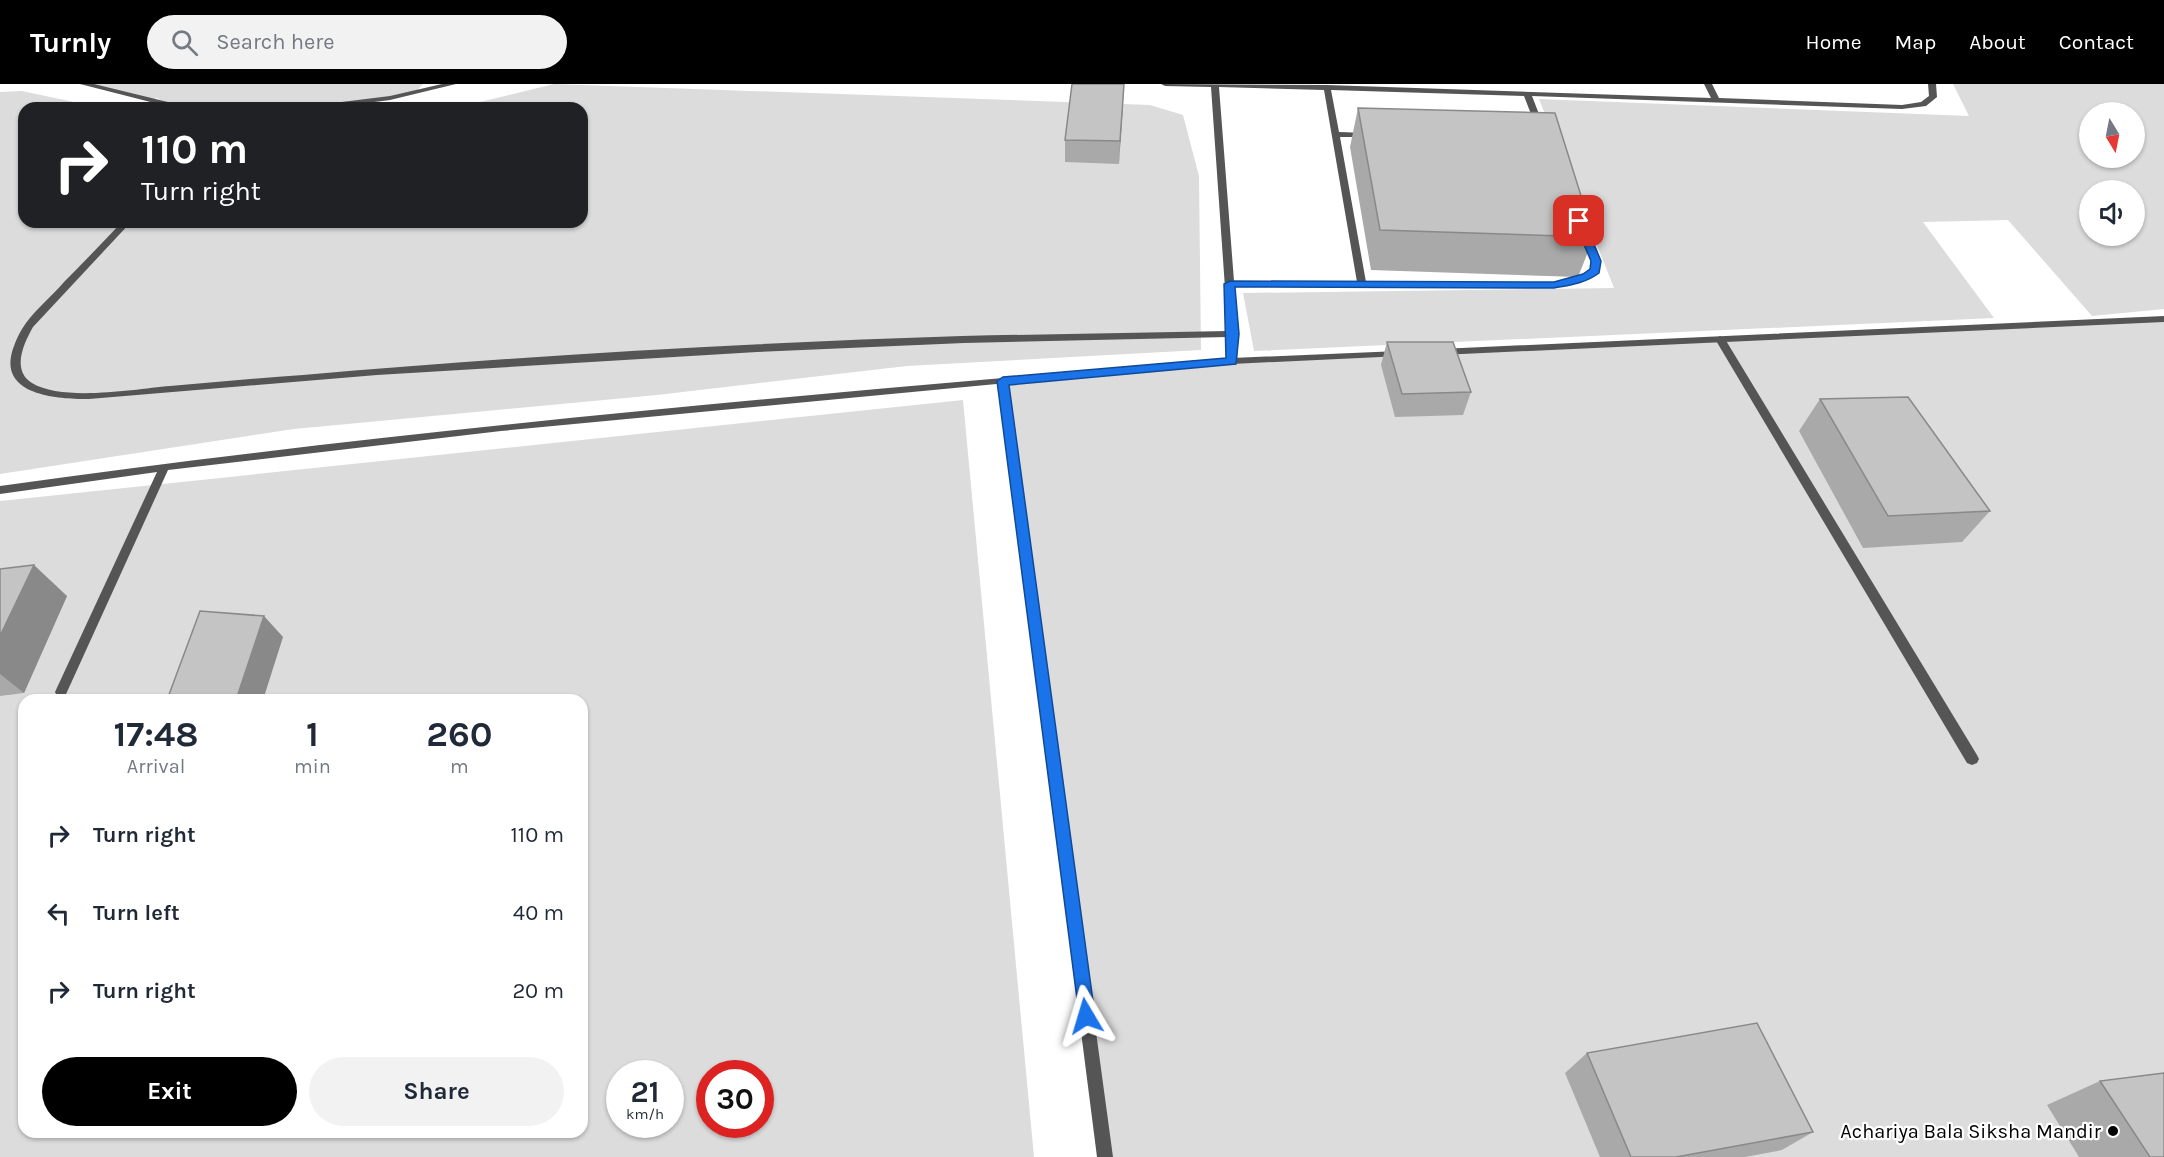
<!DOCTYPE html>
<style>
body{margin:0;font-family:Karla,sans-serif;background:#f2f2f3;color:#1f2937;height:100vh;display:flex;flex-direction:column;font-size:22px;white-space:nowrap}
*{box-sizing:border-box;margin:0}
p{font-size:20px;color:#747a83}
.icon{flex:none;width:33px;height:33px;fill:none;stroke:currentColor;stroke-width:2;stroke-linecap:round;stroke-linejoin:round}
.map{position:relative;flex:1;overflow:hidden}
.side{position:absolute;left:18px;top:610px;width:570px;height:444px;display:flex;flex-direction:column;background:#fff;border-radius:18px;box-shadow:0 2px 4px #0004}
.side>*{flex:none}
.guide{position:absolute;left:18px;top:18px;width:570px;height:126px;border-radius:18px;box-shadow:0 2px 4px #0004;background:#202124;color:#fff;overflow:hidden}
.needle{width:39px;rotate:170deg}
.controls{position:absolute;left:2079px;top:18px;display:grid;gap:12px}
.controls a{display:grid;place-items:center;width:66px;height:66px;border-radius:50%;background:#fff;box-shadow:0 2px 4px #0004;font-size:30px}
.speed{position:absolute;left:606px;top:976px;display:flex;gap:12px;font-size:30px;font-weight:700;text-align:center}
.speed>*{display:grid;place-content:center;width:78px;height:78px;border-radius:50%;background:#fff;box-shadow:0 2px 4px #0004;line-height:1}
.speed small{font-size:15px;font-weight:400}
.speed .limit{border:9px solid #d22;background:#fff;color:#111}
.pin{position:absolute;display:grid;place-items:center;width:51px;height:51px;color:#fff;margin:-26px;border-radius:12px;box-shadow:0 3px 9px #0006}
.me{position:absolute;width:66px;margin:-33px;rotate:353deg;stroke-linejoin:round;filter:drop-shadow(0 0 4px #0008)}
.turn{display:flex;align-items:center;gap:21px;height:126px;padding:0 24px;font-size:27px}
.turn .icon{width:78px;height:78px;stroke-width:2.5}
.turn b{display:block;font-size:42px;line-height:51px}
.eta{display:flex;justify-content:space-evenly;align-items:center;height:102px;text-align:center}
.eta b{font-size:36px;font-weight:700;line-height:42px}
.button{display:flex;gap:12px;margin-top:auto;padding:12px 24px}
.button a{flex:1;height:69px;border-radius:36px;background:#000;color:#fff;font-size:24px;font-weight:700;line-height:69px;text-align:center}
.button a+a{background:#f2f2f3;color:#1f2937}
ul{padding:0;list-style:none}
li{display:flex;align-items:center;gap:18px;height:78px;padding:0 24px}
li div{flex:1}
li b{display:block;font-size:22px}
li em{font-style:normal}
header{display:flex;align-items:center;gap:36px;box-sizing:border-box;height:84px;padding:0 30px;background:#000;color:#fff}
header strong{font-size:28px}
nav{display:flex;gap:33px;margin-inline-start:auto;font-size:21px}
.search{width:420px;height:54px;background:#f2f2f3;display:flex;align-items:center;gap:15px;box-sizing:border-box;padding:0 21px;border-radius:33px;color:#747a83;font-size:22px}
.map>svg:first-child{display:block}
.green{fill:#dcdcdc;fill-rule:evenodd}
.lines{fill:none;stroke-linecap:round;stroke-linejoin:round}
.lane{fill:#555;fill-rule:evenodd}
.street{fill:#555;fill-rule:evenodd}
.wall{fill:#a9a9a9}
.shaded-wall{fill:#898989}
.building{fill:#c4c4c4;stroke:#898989;stroke-width:1.5}
.route{fill:#1a73e8;stroke:#114b97;stroke-width:1.5}
.poi-dot{fill:#000;stroke:#fff;stroke-width:2}
.labels{text-anchor:middle;stroke-width:4.5;stroke-linejoin:round;paint-order:stroke}
.near-poi-label{font-size:20px;fill:#000;stroke:#fff;text-anchor:end}
</style>
<header>
<strong>Turnly</strong>
<div class="search"><svg class="icon" aria-label="search" viewBox="0 0 24 24"><circle cx="10" cy="10" r="6"/><path d="M15 15l6 6"/></svg>Search here</div>
<nav><a>Home</a><a>Map</a><a>About</a><a>Contact</a></nav>
</header>
<div class="map">
<svg width="2164" height="1073" viewBox="0 0 2164 1073">
<rect width="100%" height="100%" fill="#fff"/>
<!-- green -->
<path class="green" d="M84,0H423L414,10L318,24H189L167,20L157,14L152,16Z
M554,0L1150,21L1183,31L1199,92L1201,266L907,282L657,311L294,345L0,390V8L22,7L102,24H24V138H582V24H455Z
M1953,0H2164V225L2092,232L2008,136L1923,138L1994,234L1254,267L1243,209L1614,204L1539,15L1969,32ZM2090,28H2134V74H2090ZM2090,106H2134V152H2090Z
M2164,234V1073H1105L1003,297L1232,277Z
M963,316L1034,1073H0V417ZM24,616H582V1048H24ZM620,990H670V1041H620ZM710,990H760V1041H710Z"/>
<g class="lines">
<!-- lane -->
<path class="lane" d="M80,0H94L176,20L206,22L210,24H174Z
M442,0H456L390,16L328,24H305L309,22L390,12Z
M1161,0L1327,1L1711,14L1704,0H1712L1719,14L1902,21L1921,18L1929,12L1928,0H1936L1937,13L1926,22L1902,25L1532,12L1544,43L1540,45L1536,43L1524,12L1331,6L1339,48L1367,49L1371,51L1367,53H1340L1366,198H1554L1584,191L1590,185L1591,177L1579,147L1583,144L1587,147C1591,156 1600,168 1600,178C1602,199 1568,200 1554,204L1234,203L1238,250L1237,277L1232,280L1227,277L1228,253L964,259L757,268L377,291L89,315C59,315 0,312 12,268C15,258 20,247 26,239C37,224 52,212 64,198C84,178 103,158 122,138H131L33,243C24,259 11,286 32,299C63,318 135,305 170,302C214,298 259,294 303,291C522,272 742,259 962,252C1050,250 1139,249 1228,247L1211,3L1165,2ZM1219,3L1324,6L1357,198L1234,197Z
M1720,252L1725,255L1977,671L1979,675L1977,679L1972,681L1967,679L1715,255Z
M1003,294L1008,297L1007,299L501,347L168,386L67,608L65,612L61,613L57,612L55,608L157,388L0,410V402C333,355 668,323 1003,294Z"/>
<!-- street -->
<path class="street" d="M2164,232V238L1440,271L1435,268L1440,265Z
M1399,267L1402,268V272L1232,280L1008,300L1113,1073H1097L998,297L1003,294L1232,274Z"/>
</g>
<!-- wall -->
<path class="wall" d="M1124,0L1119,80L1065,78V56Z
M1358,24L1594,153L1578,193L1371,186L1350,63Z
M1387,258L1471,308L1463,331L1395,333L1381,281Z
M1820,315L1990,427L1962,458L1863,464L1799,347Z
M0,485L67,512L24,609L0,612Z
M1587,969L1813,1048L1782,1066L1745,1073H1600L1565,989Z
M2100,997L2164,1073H2079L2047,1021Z"/>
<!-- shaded-wall -->
<path class="shaded-wall" d="M1124,0L1123,21L1119,80L1120,57Z
M34,481L67,512L24,609L0,590V552Z
M264,532L283,553L263,616H236Z"/>
<!-- building -->
<path class="building" d="M1072,0H1124L1120,57L1065,56Z
M1358,24L1555,29L1594,153L1380,146Z
M1387,258H1453L1471,308L1402,310Z
M1908,313L1990,427L1888,432L1820,315Z
M34,481L0,552V485Z
M200,527L264,532L236,616H167Z
M1757,939L1813,1048L1676,1073H1631L1587,969Z
M2164,989V1073H2150L2100,997Z"/>
<!-- route -->
<path class="route" d="M1579,134L1584,137L1601,177L1599,189C1586,199 1570,201 1554,204L1235,203L1239,250L1236,280L1009,301L1095,932L1093,938L1086,941L1080,938L997,297L1003,293L1226,274L1224,200L1230,197L1554,198L1583,190L1590,185L1591,177L1574,137Z"/>
<!-- markers -->
<circle class="poi-dot" cx="2113" cy="1047" r="6"/>
<g class="labels">
<!-- near-poi labels -->
<g class="near-poi-label">
<text x="2101" y="1054">Achariya Bala Siksha Mandir</text>
</g>
</g>
</svg>
<div class="controls">
<a><svg class="needle" viewBox="-14 -14 28 28"><path d="M0-13l5 13h-10z" fill="#e53935"/><path d="M0 13l5-13h-10z" fill="#747a83"/></svg></a>
<a><svg class="icon" aria-label="sound" viewBox="0 0 24 24"><path d="M4 9h4l5-4v14l-5-4H4zM17 9q2 3 0 6"/></svg></a>
</div>
<div class="speed"><div>21<small>km/h</small></div><div class="limit">30</div></div>
<div class="pin" style="left:1579px;top:137px;background:#d93025"><svg class="icon" aria-label="arrive" viewBox="0 0 24 24"><path d="M6 21V4h12l-3 4 3 4H6"/></svg></div>
<svg class="me" style="left:1086px;top:932px" viewBox="-20 -20 40 40"><path d="M0-17L14 15 0 8-14 15z" fill="#1a73e8" stroke="#fff" stroke-width="4"/></svg>
<div class="guide">
<div class="turn"><svg class="icon" aria-label="right" viewBox="0 0 24 24"><path d="M7 20v-9h11M14 6l5 5-5 5"/></svg><div><b>110 m</b>Turn right</div></div>
</div>
<section class="side">
<div class="eta">
<div><b>17:48</b><p>Arrival</p></div>
<div><b>1</b><p>min</p></div>
<div><b>260</b><p>m</p></div>
</div>
<ul>
<li><svg class="icon" aria-label="right" viewBox="0 0 24 24"><path d="M7 20v-9h11M14 6l5 5-5 5"/></svg><div><b>Turn right</b></div><em>110 m</em></li>
<li><svg class="icon" aria-label="left" viewBox="0 0 24 24"><path d="M17 20v-9H6M10 6l-5 5 5 5"/></svg><div><b>Turn left</b></div><em>40 m</em></li>
<li><svg class="icon" aria-label="right" viewBox="0 0 24 24"><path d="M7 20v-9h11M14 6l5 5-5 5"/></svg><div><b>Turn right</b></div><em>20 m</em></li>
</ul>
<div class="button"><a>Exit</a><a>Share</a></div>
</section>
</div>
